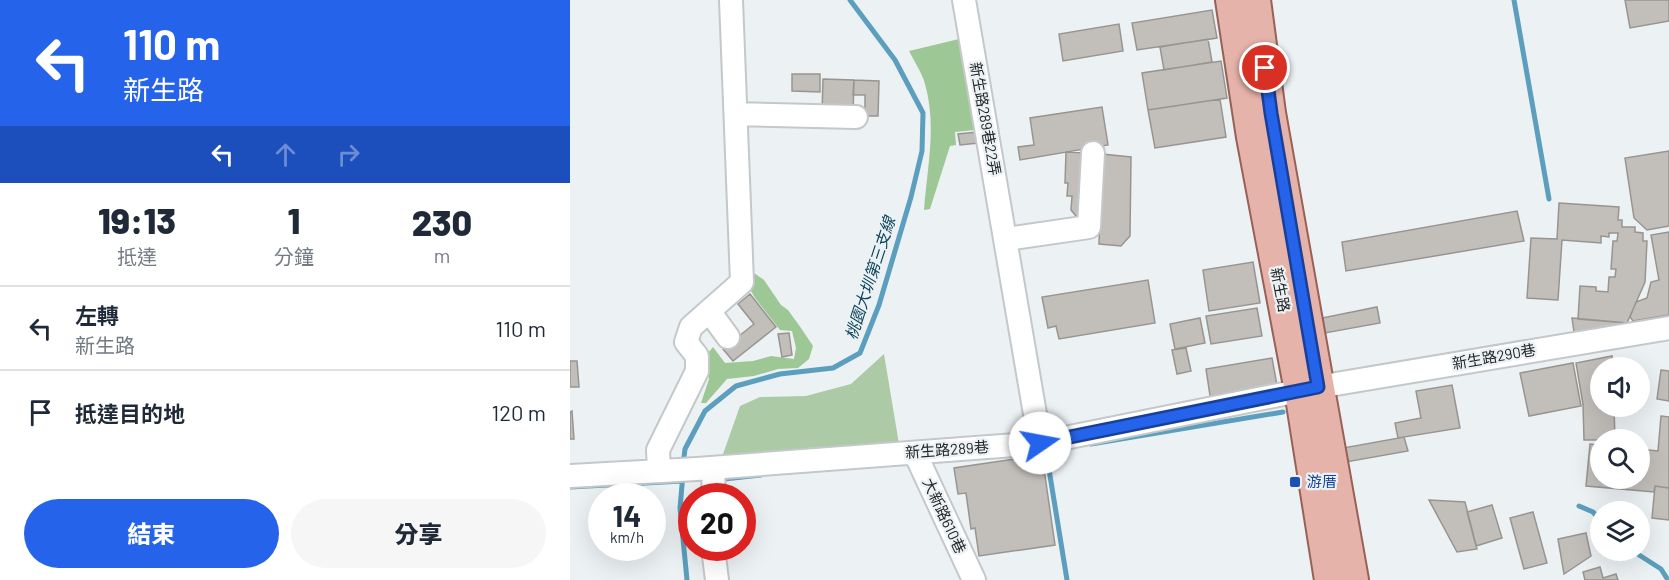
<!DOCTYPE html>
<html lang="zh-TW">
<meta charset="utf-8">
<style>
body{margin:0;font-family:Barlow,"Noto Sans TC",sans-serif;background:#f6f6f7;color:#1f2937;height:100vh;display:flex;flex-direction:column;font-size:22px;white-space:nowrap}
*{box-sizing:border-box;margin:0}
p{font-size:20px;color:#747a83}
.icon{flex:none;width:33px;height:33px;fill:none;stroke:currentColor;stroke-width:2;stroke-linecap:round;stroke-linejoin:round}
.map{position:relative;flex:1;overflow:hidden}
.details{display:flex;flex-direction:column;background:#fff;width:570px}
.details>*{flex:none}
.hud{background:#2563eb;color:#fff;overflow:hidden}
.tools{position:absolute;left:1020px;top:357px;display:grid;gap:12px}
.tools a{display:grid;place-items:center;width:60px;height:60px;border-radius:50%;background:#fff;box-shadow:0 6px 24px #0002;font-size:30px}
.speed{position:absolute;left:18px;top:483px;display:flex;gap:12px;font-size:30px;font-weight:700;text-align:center}
.speed>*{display:grid;place-content:center;width:78px;height:78px;border-radius:50%;background:#fff;box-shadow:0 6px 24px #0002;line-height:1}
.speed small{font-size:15px;font-weight:400}
.speed .limit{border:9px solid #d22;background:#fff;color:#111}
.pin{position:absolute;display:grid;place-items:center;width:51px;height:51px;color:#fff;margin:-26px;border:3px solid #fff;border-radius:50%;box-shadow:0 2px 6px #0007}
.me{position:absolute;width:66px;margin:-33px;rotate:78deg;stroke-linejoin:round;filter:drop-shadow(0 0 4px #0008)}
.turn{display:flex;align-items:center;gap:21px;height:126px;padding:0 24px;font-size:27px}
.turn .icon{width:78px;height:78px;stroke-width:2.5}
.turn b{display:block;font-size:42px;line-height:51px}
.lanes{display:flex;align-items:center;height:57px;padding:0 24px;background:#0003;justify-content:center;gap:30px;direction:ltr}
.lanes .off{opacity:.35}
.eta{display:flex;justify-content:space-evenly;align-items:center;height:102px;text-align:center}
.eta b{font-size:36px;font-weight:800;line-height:42px}
.button{display:flex;gap:12px;margin-top:auto;padding:12px 24px}
.button a{flex:1;height:69px;border-radius:36px;background:#2563eb;color:#fff;font-size:24px;font-weight:800;line-height:69px;text-align:center}
.button a+a{background:#f6f6f7;color:#1f2937}
ul{padding:0;list-style:none}
li{display:flex;align-items:center;gap:18px;height:84px;padding:0 24px;border-top:2px solid #e0e1e3}
li div{flex:1}
li b{display:block;font-size:22px}
li em{font-style:normal}
main{display:flex;flex:1;min-height:0}
.map>svg:first-child{display:block}
.green{fill:#accaa6}
.forest{fill:#9ec796}
.lines{fill:none;stroke-linecap:round;stroke-linejoin:round}
.stream{stroke:#5b9ebd;stroke-width:5}
.building{fill:#c2beba;stroke:#989591;stroke-width:1.5}
.minor-casing{stroke:#c4c8cb;stroke-width:26}
.major-casing{stroke:#986157;stroke-width:32}
.minor{stroke:#fff;stroke-width:22}
.major{stroke:#e6b3aa;stroke-width:28}
.route-casing{stroke:#184099;stroke-width:15}
.route{stroke:#2563eb;stroke-width:10}
.transit-dot{fill:#1a4fb4;stroke:#ecf1f4;stroke-width:2}
.labels{text-anchor:middle;stroke-width:4.5;stroke-linejoin:round;paint-order:stroke}
.street-label{font-size:15px;fill:#242627;stroke:#ecf1f4}
.transit-label{font-size:15px;fill:#164399;stroke:#ecf1f4;text-anchor:start}
.water-label{font-size:16px;font-style:italic;fill:#0b455b;stroke:#ecf1f4}
</style>
<main>
<section class="details">
<div class="hud">
<div class="turn"><svg class="icon" aria-label="left" viewBox="0 0 24 24"><path d="M17 20v-9H6M10 6l-5 5 5 5"/></svg><div><b>110 m</b>新生路</div></div>
<div class="lanes"><svg class="icon" aria-label="left" viewBox="0 0 24 24"><path d="M17 20v-9H6M10 6l-5 5 5 5"/></svg><svg class="icon off" aria-label="ahead" viewBox="0 0 24 24"><path d="M12 20V5M6 11l6-6 6 6"/></svg><svg class="icon off" aria-label="right" viewBox="0 0 24 24"><path d="M7 20v-9h11M14 6l5 5-5 5"/></svg></div>
</div>
<div class="eta">
<div><b>19:13</b><p>抵達</p></div>
<div><b>1</b><p>分鐘</p></div>
<div><b>230</b><p>m</p></div>
</div>
<ul>
<li><svg class="icon" aria-label="left" viewBox="0 0 24 24"><path d="M17 20v-9H6M10 6l-5 5 5 5"/></svg><div><b>左轉</b><p>新生路</p></div><em>110 m</em></li>
<li><svg class="icon" aria-label="arrive" viewBox="0 0 24 24"><path d="M6 21V4h12l-3 4 3 4H6"/></svg><div><b>抵達目的地</b></div><em>120 m</em></li>
</ul>
<div class="button"><a>結束</a><a>分享</a></div>
</section>
<div class="map">
<svg width="1099" height="580" viewBox="0 0 1099 580">
<rect width="100%" height="100%" fill="#ecf1f4"/>
<!-- green -->
<path class="green" d="M314,354L329,444L152,457L170,406L190,397L236,396L281,384Z"/>
<!-- forest -->
<path class="forest" d="M389,39L405,130L385,132L386,145L380,146L360,209L354,210C357,168 367,126 355,84C352,73 344,61 339,51Z
M184,273L194,280L211,305L218,310L231,328L243,346L239,359L228,368L208,369L184,376L157,379L136,403H131L139,379L134,358L143,347L155,363L183,361L201,356L224,359L226,348L222,331L210,330L185,298L176,282Z"/>
<g class="lines">
<!-- stream -->
<path class="stream" d="M944,0L979,199
M521,444L713,412
M479,451H476L497,580
M113,465L115,449L135,411L166,386L210,374L263,368L290,353L309,305L341,197L352,151L353,113L325,60L280,0
M113,474L110,508L117,580
M154,479L191,475
M0,487L112,481
M1009,506L1023,512L1030,520
M1040,550L1041,555L1066,553L1091,569L1098,580"/>
</g>
<!-- building -->
<path class="building" d="M1055,0H1099V21L1060,28Z
M642,10L647,38L567,50L562,23Z
M549,24L553,51L493,61L489,34Z
M638,39L642,62L594,70L590,47Z
M651,61L657,98L578,110L572,73Z
M222,74H250V92L222,91Z
M253,79L284,80L283,113H252Z
M284,80L309,81L308,116H295V95H283Z
M650,99L656,137L585,148L578,110Z
M532,107L538,145L450,160L448,147L464,145L460,118Z
M407,132L408,143L390,145L388,134Z
M1099,151V226L1077,230L1064,218L1055,158Z
M496,152L517,153L510,221L501,210L502,196H497L498,183H495Z
M532,154L561,157L560,236L551,246L529,244Z
M989,203L1049,207L1048,220H1052V227H1065V232L1073,233V241H1077L1075,282L1057,323L1008,319L1010,286L1026,287V291L1038,292L1039,277H1045L1046,269H1041L1043,241H1047L1048,233H1039V237L1031,236V243L992,240L988,300L957,298L961,238L987,239Z
M947,211L954,241L776,271L772,242Z
M1099,232V315L1063,321L1060,317L1066,302L1077,298L1081,282L1089,280L1081,235Z
M683,262L690,303L639,311L633,270Z
M578,280L585,323L489,339L486,326L478,328L472,297Z
M180,294L206,327L163,361L153,349L184,324L168,304Z
M807,307L810,323L755,333L752,318Z
M687,308L692,336L641,344L636,316Z
M630,318L635,343L605,349L600,324Z
M1002,318L1057,323L1058,331L1005,339Z
M219,333L222,355L212,357L208,334Z
M616,348L621,371L607,374L602,350Z
M1042,356L1043,368H1030V406H1044L1045,440H1014L1013,404L1006,363Z
M702,358L708,391L641,402L636,369Z
M0,361H7L9,387H0Z
M1003,363L1011,406L959,416L950,373Z
M1091,370L1099,371V401L1087,399Z
M882,385L890,428L828,438L825,423L851,418L846,391Z
M2,411L4,439H0V412Z
M1091,416L1099,417V488L1085,486L1084,492L1016,486L1020,444L1030,445V478H1070V449L1088,451Z
M834,437L838,451L776,462L773,448Z
M472,455L485,545L409,556L405,528L401,529L396,493L388,494L384,468Z
M1085,486L1099,488V520L1082,518Z
M859,500L895,502L907,549L887,552Z
M922,505L932,538L906,546L897,512Z
M963,512L977,563L954,569L940,518Z
M1016,533L1021,556L994,574L988,539Z
M1030,567L1033,578L1046,574L1048,580H1015L1013,572Z"/>
<g class="lines">
<!-- minor casing -->
<g class="minor-casing">
<path id="minor" d="M394,0L470,443
M166,114L286,117
M436,239L519,227L523,153
M139,311L158,337
M345,453L404,580
M89,470L88,450L127,371V356L116,342L121,327L172,282L161,0
M0,476L127,469L470,443L748,387L1099,328
M143,496L144,468
M143,548L147,580"/>
</g>
<!-- major casing -->
<g class="major-casing">
<path id="major" d="M660,0L681,137L729,391L759,580
M686,0L701,113L784,580"/>
</g>
<!-- minor -->
<use href="#minor" class="minor"/>
<!-- major -->
<use href="#major" class="major"/>
</g>
<g class="lines">
<!-- route casing -->
<g class="route-casing">
<path id="route" d="M470,443L748,387L701,113L695,68"/>
</g>
<!-- route -->
<use href="#route" class="route"/>
</g>
<!-- markers -->
<rect class="transit-dot" x="719" y="476" width="12" height="12" rx="3"/>
<g class="labels">
<!-- street labels -->
<g class="street-label">
<text transform="translate(415 119) rotate(80)" y="5">新生路289巷22弄</text>
<text transform="translate(710 290) rotate(79)" y="5">新生路</text>
<text transform="translate(924 357) rotate(-10)" y="5">新生路290巷</text>
<text transform="translate(377 450) rotate(-4)" y="5">新生路289巷</text>
<text transform="translate(374 516) rotate(65)" y="5">大新路610巷</text>
</g>
<!-- transit labels -->
<g class="transit-label">
<text x="737" y="487">游厝</text>
</g>
<!-- water labels -->
<g class="water-label">
<text transform="translate(300 278) rotate(-72)" y="6">桃園大圳第三支線</text>
</g>
</g>
</svg>
<div class="tools">
<a><svg class="icon" aria-label="sound" viewBox="0 0 24 24"><path d="M4 9h4l5-4v14l-5-4H4zM17 9q2 3 0 6"/></svg></a>
<a><svg class="icon" aria-label="search" viewBox="0 0 24 24"><circle cx="10" cy="10" r="6"/><path d="M15 15l6 6"/></svg></a>
<a><svg class="icon" aria-label="layers" viewBox="0 0 24 24"><path d="M12 4l9 5-9 5-9-5zM3 14l9 5 9-5"/></svg></a>
</div>
<div class="speed"><div>14<small>km/h</small></div><div class="limit">20</div></div>
<div class="pin" style="left:695px;top:68px;background:#d93025"><svg class="icon" aria-label="arrive" viewBox="0 0 24 24"><path d="M6 21V4h12l-3 4 3 4H6"/></svg></div>
<svg class="me" style="left:470px;top:443px" viewBox="-20 -20 40 40"><circle r="19" fill="#fff"/><path d="M0-13L10 11 0 6-10 11z" fill="#2563eb"/></svg>
</div>
</main>
